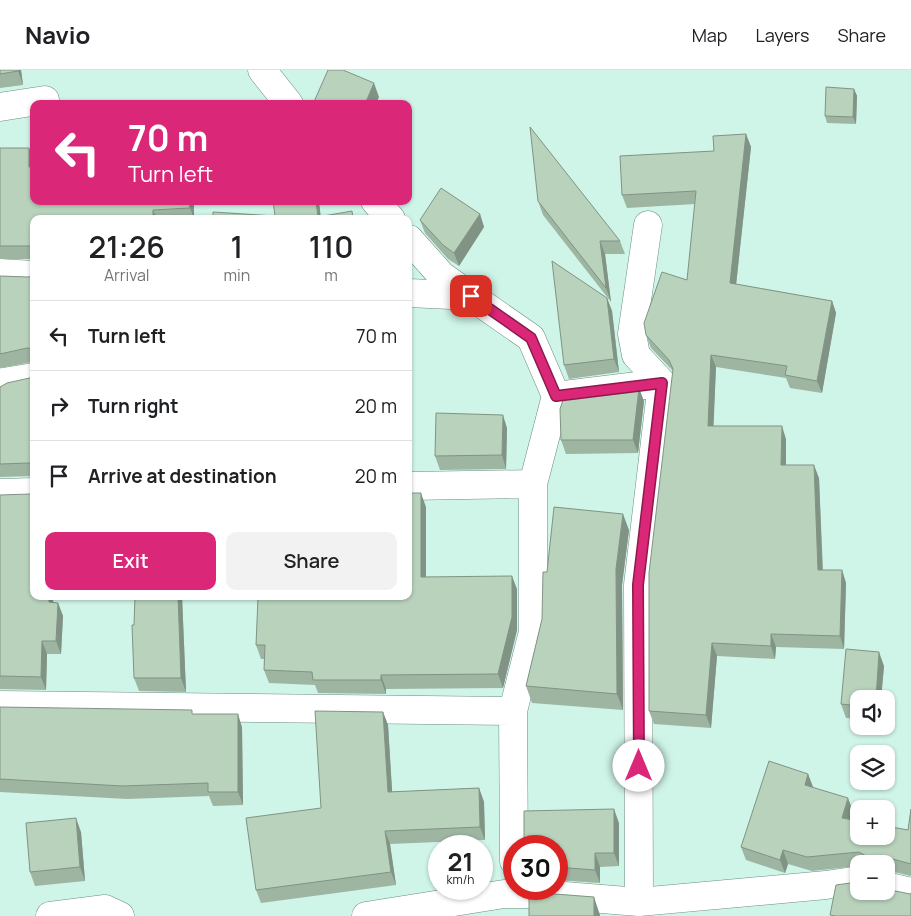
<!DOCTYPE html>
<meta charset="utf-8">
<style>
body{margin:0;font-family:Manrope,sans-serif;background:#f2f2f2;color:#202124;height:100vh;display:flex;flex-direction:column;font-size:19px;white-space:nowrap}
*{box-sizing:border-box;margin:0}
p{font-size:16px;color:#757577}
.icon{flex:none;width:28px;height:28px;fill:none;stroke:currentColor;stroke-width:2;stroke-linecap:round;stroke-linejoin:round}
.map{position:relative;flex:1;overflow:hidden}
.drawer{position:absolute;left:30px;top:145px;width:382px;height:385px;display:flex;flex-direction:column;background:#fff;border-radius:10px;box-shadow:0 1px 4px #0004}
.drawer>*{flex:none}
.guide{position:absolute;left:30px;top:30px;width:382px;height:105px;border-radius:10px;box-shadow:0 1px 4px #0004;background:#db2777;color:#fff;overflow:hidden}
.controls{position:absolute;left:850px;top:620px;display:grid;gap:10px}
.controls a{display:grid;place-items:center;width:45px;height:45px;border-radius:10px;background:#fff;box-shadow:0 1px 4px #0004;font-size:25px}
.speed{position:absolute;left:428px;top:765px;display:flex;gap:10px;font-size:25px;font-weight:700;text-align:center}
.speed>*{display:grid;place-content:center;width:65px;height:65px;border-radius:50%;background:#fff;box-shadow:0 1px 4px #0004;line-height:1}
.speed small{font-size:12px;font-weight:400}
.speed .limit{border:8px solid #d22;background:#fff;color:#111}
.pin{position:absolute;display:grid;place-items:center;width:42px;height:42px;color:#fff;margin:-21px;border-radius:10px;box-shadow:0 2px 8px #0006}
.me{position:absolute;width:55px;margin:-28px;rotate:0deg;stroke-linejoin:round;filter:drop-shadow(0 0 4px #0008)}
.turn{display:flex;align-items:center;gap:18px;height:105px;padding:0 15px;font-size:22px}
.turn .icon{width:65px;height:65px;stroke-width:2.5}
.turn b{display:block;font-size:35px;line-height:42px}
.eta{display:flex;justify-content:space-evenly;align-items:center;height:85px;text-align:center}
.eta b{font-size:30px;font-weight:600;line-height:35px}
.cta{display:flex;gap:10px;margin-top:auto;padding:10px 15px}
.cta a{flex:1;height:58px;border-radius:10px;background:#db2777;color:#fff;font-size:20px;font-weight:600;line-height:58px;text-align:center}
.cta a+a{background:#f2f2f2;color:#202124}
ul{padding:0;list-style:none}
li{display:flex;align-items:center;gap:15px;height:70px;padding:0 15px;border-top:1px solid #e0e0e0}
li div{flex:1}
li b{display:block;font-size:19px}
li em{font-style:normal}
header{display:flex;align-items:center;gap:30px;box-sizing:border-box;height:70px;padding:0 25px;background:#fff;border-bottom:1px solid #e0e0e0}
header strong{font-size:24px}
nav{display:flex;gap:28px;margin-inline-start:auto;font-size:18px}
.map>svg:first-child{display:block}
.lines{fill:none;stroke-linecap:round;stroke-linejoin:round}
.minor-casing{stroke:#6c8e83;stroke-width:29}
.minor{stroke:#fff;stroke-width:28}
.wall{fill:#9eb5a2}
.shaded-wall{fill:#819384}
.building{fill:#b8d2bc;stroke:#819384}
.route-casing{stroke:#8e194d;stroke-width:12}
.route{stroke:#db2777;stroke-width:9}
</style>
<header>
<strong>Navio</strong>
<nav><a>Map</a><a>Layers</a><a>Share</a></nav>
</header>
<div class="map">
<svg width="911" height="846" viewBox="0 0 911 846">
<rect width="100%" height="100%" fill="#cff4e8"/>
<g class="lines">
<!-- minor casing -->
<g class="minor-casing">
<path id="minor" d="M262,0L289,34
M0,37L45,30
M375,131L391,149
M409,169L442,206L531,268L556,326L533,414V562L513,641L514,791
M0,203L34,205
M409,223L471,226
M0,317L3,312L34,307
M556,326L662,313
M409,416L533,414
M0,423L34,422
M0,635L513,641
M886,816L911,822
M526,819L540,824L639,832L826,815L859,810
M639,832L638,515L662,313L636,285L632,264L648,155
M50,846L105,839L120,846
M366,846L504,824H540"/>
</g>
<!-- minor -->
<use href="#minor" class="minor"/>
</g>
<!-- wall -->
<path class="wall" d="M0,0H21L23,15L0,18Z
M854,19L857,26L856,54L827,53L825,46Z
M746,64L751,77L736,214L832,231L836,243L822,323L790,318L786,308L716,297L713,356L786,369V395L819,408L823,500H842L846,513L844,579L776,577L775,589L717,586L711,658L654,654L649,641L673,301L651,278L646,265L687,210L695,134L627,138L622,125L714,81Z
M0,78H29L34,91V131H194V149H34V189H0Z
M538,131L620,171L625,184H605L611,232L543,145Z
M480,144L484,157L459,196L448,189L425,163L420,150Z
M0,206L28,207L34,206V292H32L0,298Z
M607,228L612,241L619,302L569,309L564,295Z
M34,307V406L0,407V317Z
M644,331L638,383L566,384L561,370Z
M507,358L506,399L440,400L435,386Z
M0,425L34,526H53V533H58L63,546L61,584H47L46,620L0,619Z
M426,437V507L517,519V560L503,618L386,619V624L318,623L315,615L269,613L264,600V589H261L256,575L267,529Z
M629,460L622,515L623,640L532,633L526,616L542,549L547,502Z
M182,526L186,622L139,621L134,608V555Z
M884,596L881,629H859V649L846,648L841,634Z
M0,637L193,644L242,657L243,735L213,736L209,726L127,729L0,722Z
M383,642L388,655L392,722L479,718L484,732L485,770L390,774L396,815L261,833L256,820L321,738Z
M808,704L813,717L853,741L850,750L908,760L911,739V806L890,801H886V794H859V796L812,801L788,794L785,803L746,790L741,777Z
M619,753V796L600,797V813L556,810V776Z
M81,762L85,811L35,816L30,802Z"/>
<!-- shaded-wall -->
<path class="shaded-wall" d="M18,0H21L23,15L18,1Z
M374,13L379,27L376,34H365Z
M854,19L857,26L856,54L853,47Z
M746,64L751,77L735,225L730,213Z
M29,78L34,91V110L29,97Z
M189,131H194V149L190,138Z
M316,131H319L321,149L318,147Z
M153,140L157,149H153Z
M480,144L484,157L459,196L454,183Z
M600,171L605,184L611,232L606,218Z
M607,228L612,241L619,302L614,289Z
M832,231L836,243L822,323L817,311Z
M711,285L716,297L713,369L708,356Z
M639,318L644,331L638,383L633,370Z
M503,345L507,358L506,399L502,385Z
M782,356L786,369V407L781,395Z
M814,395L819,408L823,512L818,500Z
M421,423L426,437V520L421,507Z
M623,444L629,460L622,515L623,640L617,624L616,499Z
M842,500L846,513L844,579L840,566Z
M512,506L517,519V560L503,618L498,604Z
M49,526H53L54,546L49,532Z
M178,526H182L186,622L181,608Z
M58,533L63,546L61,584L56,571Z
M771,564L776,577L775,589L771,576Z
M42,571L47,584L46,620L41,607Z
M712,573L717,586L711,658L706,645Z
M879,582L884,596L881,629H876Z
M381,605L386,619V624L381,610Z
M383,642L388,655L393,735L388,722Z
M238,644L242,657L243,735L238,722Z
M808,704L813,717L810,728L805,715Z
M479,718L484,732L485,770L480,757Z
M848,728L853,741L847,761L842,748Z
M614,739L619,753V796L614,783Z
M76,748L81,762L85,811L80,797Z
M385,761L390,774L396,815L391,802Z
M783,780L788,794L785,803L780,790Z
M595,783L600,797V813L595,800Z
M876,788L878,794H869V793Z
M594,827L600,845V846H594Z"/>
<!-- building -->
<path class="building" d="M0,0H18V1L0,4Z
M328,0H343L374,13L365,34H313Z
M826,17L854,19L853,47L825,46Z
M530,57L620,171H600L606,218L538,131Z
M746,64L730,213L832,231L817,311L785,305L787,296L711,285L708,356H782L781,395H814L818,500H842L840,566L771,564V576L712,573L706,645L649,641V503L673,299L669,290L646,265L644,253L662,202L687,210L696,121L622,125L620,86L714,81L713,66Z
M0,78H29V97H34V131H189L190,138L153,140V149H34V177L30,176H0Z
M441,118L480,144L454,183L443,175L420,150Z
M273,131H316L318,147L352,141L353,149H213V142L275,146Z
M552,191L607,228L614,289L564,295Z
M0,206L28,207L34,206V279L27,278L0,284Z
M34,307V394L29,393L0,394V317L7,313Z
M639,318L633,370H561L560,339L564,327Z
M436,343L503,345L502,385L435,386Z
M34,423V526H49V532L58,533L56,571H42L41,607L0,606V425L30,424Z
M409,423H421V507L512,506V547L498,604L381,605V610H313L312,602L264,600L265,575H256L258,528L267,529V526H409Z
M554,437L623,444L616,499L617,624L526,616L542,549L543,502H547Z
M135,526H178L181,608H134L132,555H134Z
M846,579L879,582L876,629H859V636L841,634Z
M0,637L192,640V644H238V722H208V713L122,716L0,709Z
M315,641L383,642L388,722L479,718L480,757L385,761L391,802L256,820L246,748L321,738Z
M769,691L808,704L805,715L848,728L842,748L859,751V766H886V756L908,760L911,739V794L885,787L876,788L869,793L866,786L859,782L807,787L783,780L780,790L741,777Z
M614,739V783H595V800L556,797V776H524V741Z
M76,748L80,797L30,802L26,753Z
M859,811V821H886V819L910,824L911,823V846H835L830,845L836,815L857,812Z
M529,822L594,827V846H529Z"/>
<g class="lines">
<!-- route casing -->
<g class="route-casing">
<path id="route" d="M471,226L531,268L556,326L662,313L638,515L639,696"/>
</g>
<!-- route -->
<use href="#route" class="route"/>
</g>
</svg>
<div class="controls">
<a><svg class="icon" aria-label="sound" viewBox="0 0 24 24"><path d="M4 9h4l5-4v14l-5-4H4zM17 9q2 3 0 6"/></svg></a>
<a><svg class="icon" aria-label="layers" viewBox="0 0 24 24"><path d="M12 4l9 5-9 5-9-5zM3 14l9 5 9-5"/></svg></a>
<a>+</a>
<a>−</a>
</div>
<div class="speed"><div>21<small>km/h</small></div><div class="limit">30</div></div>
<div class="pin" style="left:471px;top:226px;background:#d93025"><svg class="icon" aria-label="arrive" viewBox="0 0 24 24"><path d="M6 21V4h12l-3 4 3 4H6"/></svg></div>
<svg class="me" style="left:639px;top:696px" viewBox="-20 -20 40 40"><circle r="19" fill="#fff"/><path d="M0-13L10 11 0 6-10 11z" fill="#db2777"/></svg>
<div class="guide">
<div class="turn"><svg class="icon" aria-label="left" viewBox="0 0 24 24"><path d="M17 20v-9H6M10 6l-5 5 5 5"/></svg><div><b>70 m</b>Turn left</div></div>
</div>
<section class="drawer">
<div class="eta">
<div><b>21:26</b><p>Arrival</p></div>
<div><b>1</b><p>min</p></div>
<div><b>110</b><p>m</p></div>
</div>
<ul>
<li><svg class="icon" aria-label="left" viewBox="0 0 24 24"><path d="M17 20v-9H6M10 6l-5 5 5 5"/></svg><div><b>Turn left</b></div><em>70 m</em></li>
<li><svg class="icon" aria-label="right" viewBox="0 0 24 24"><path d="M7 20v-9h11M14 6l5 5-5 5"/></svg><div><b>Turn right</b></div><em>20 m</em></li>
<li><svg class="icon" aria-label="arrive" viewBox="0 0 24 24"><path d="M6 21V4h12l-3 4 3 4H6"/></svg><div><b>Arrive at destination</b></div><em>20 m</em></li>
</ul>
<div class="cta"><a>Exit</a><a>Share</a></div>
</section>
</div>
